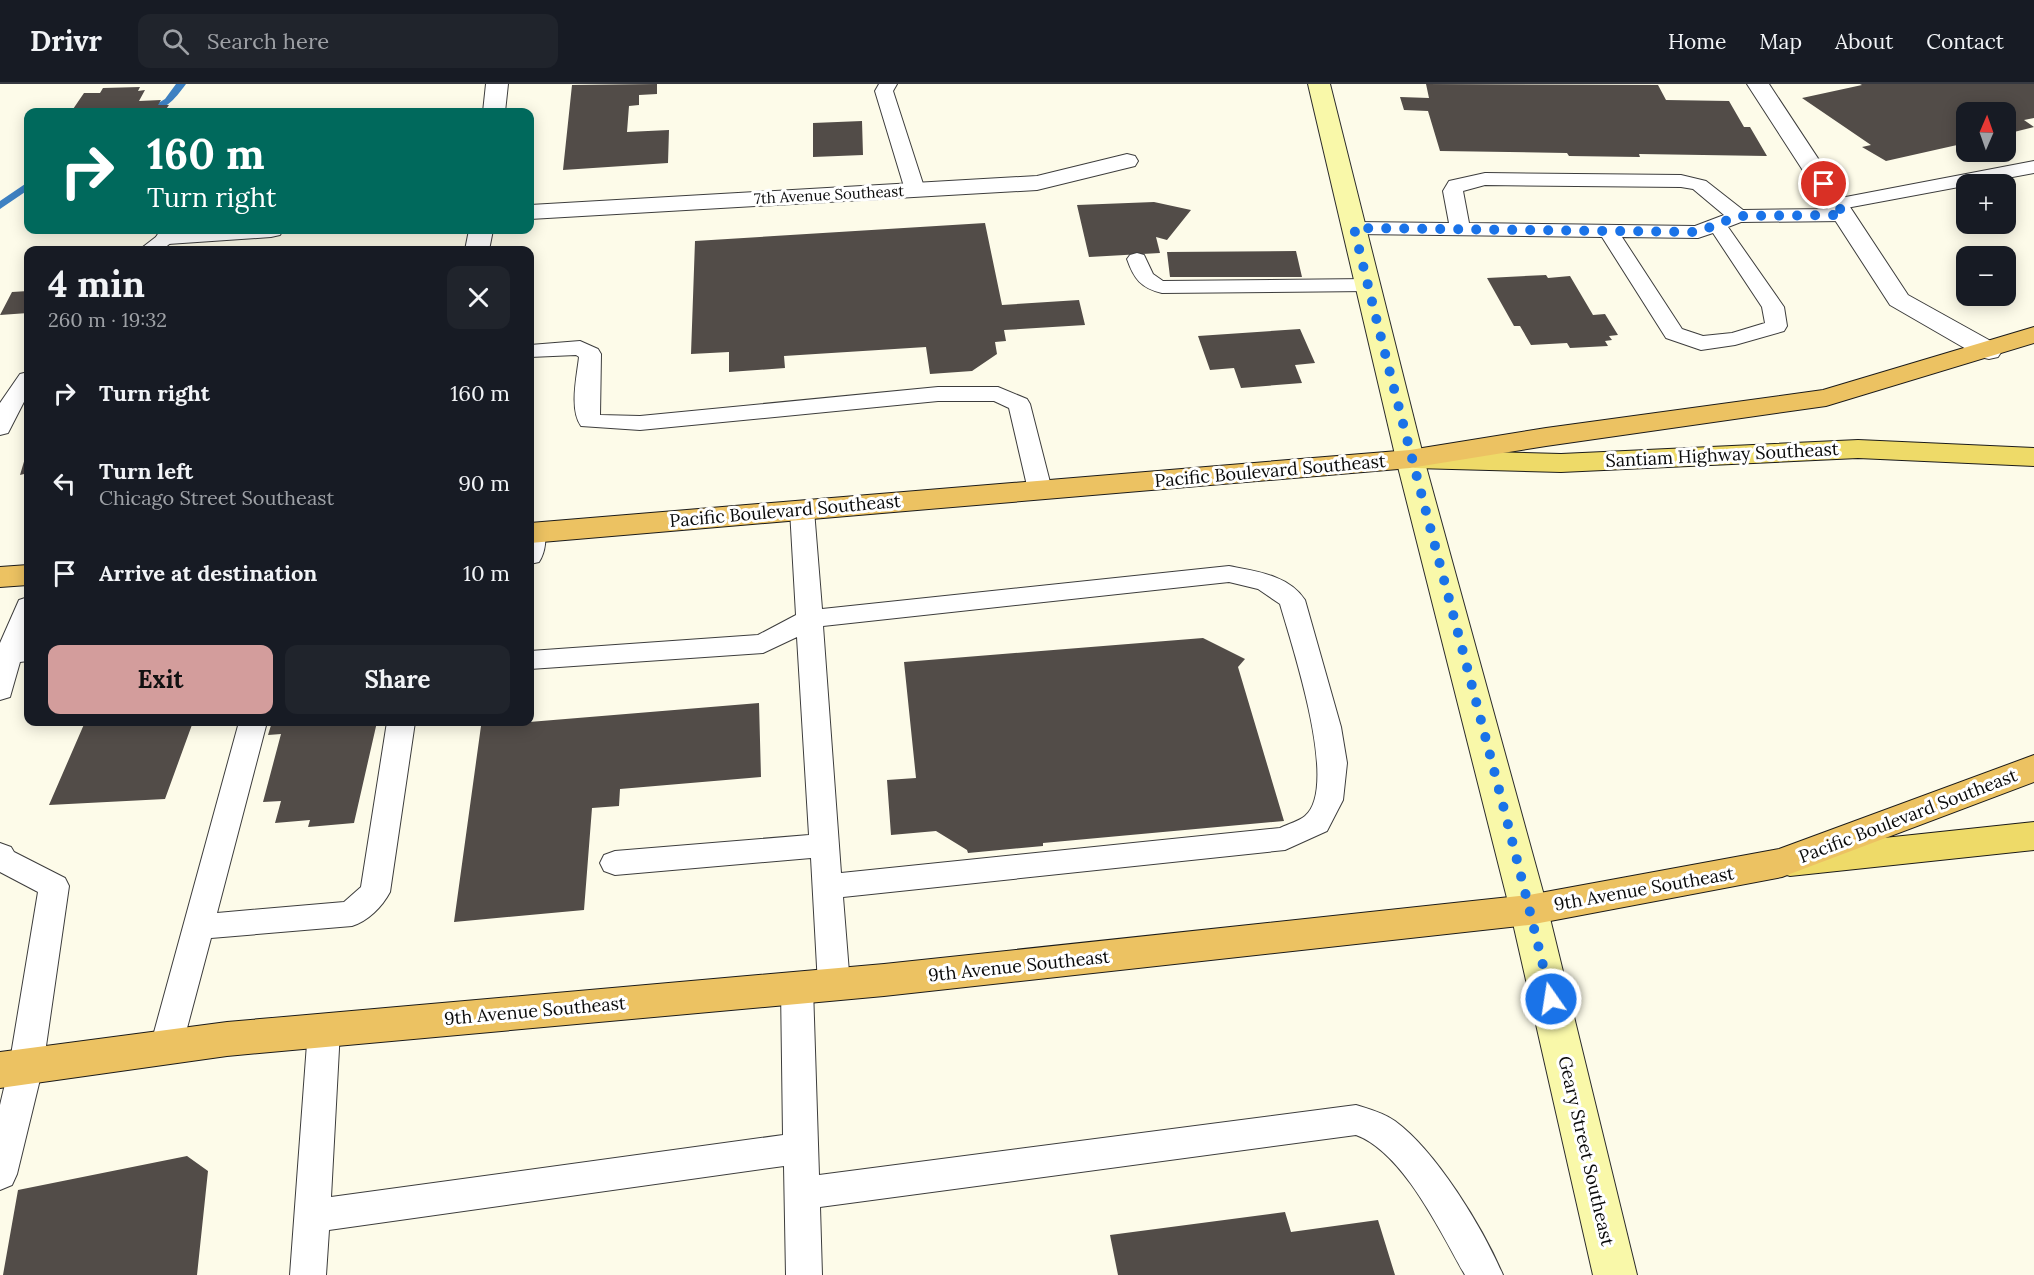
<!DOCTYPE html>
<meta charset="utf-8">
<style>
body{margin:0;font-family:Lora,serif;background:#20242c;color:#f1f3f6;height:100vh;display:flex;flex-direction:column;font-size:22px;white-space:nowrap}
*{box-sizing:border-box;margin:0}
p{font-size:20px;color:#9ea1a6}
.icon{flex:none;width:33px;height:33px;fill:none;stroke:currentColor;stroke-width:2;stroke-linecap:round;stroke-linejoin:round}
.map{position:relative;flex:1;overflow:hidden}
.side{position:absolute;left:24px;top:162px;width:510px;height:480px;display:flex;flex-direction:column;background:#171b24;border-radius:12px;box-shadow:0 3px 15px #0003}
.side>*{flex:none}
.banner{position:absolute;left:24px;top:24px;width:510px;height:126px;border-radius:12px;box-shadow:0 3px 15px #0003;background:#00695c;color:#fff;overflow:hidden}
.needle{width:39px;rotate:2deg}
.fabs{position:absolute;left:1956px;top:18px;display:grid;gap:12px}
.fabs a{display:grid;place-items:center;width:60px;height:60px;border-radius:12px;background:#171b24;box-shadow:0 3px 15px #0003;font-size:30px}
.pin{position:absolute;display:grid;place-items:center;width:51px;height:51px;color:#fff;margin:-26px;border:3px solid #fff;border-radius:50%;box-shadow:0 2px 6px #0007}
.me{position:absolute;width:66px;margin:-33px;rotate:347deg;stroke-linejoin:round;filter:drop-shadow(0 0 4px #0008)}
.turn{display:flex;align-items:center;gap:21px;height:126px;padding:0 24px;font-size:27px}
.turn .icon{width:78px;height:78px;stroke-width:2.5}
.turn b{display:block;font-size:42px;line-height:51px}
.round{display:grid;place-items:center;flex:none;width:63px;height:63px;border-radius:12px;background:#20242c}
.summary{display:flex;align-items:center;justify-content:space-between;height:102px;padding:0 24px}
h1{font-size:36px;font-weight:700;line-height:45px}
.action{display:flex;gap:12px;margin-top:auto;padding:12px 24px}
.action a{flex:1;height:69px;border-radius:12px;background:#d39d9c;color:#111;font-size:24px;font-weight:700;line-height:69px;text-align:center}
.action a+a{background:#20242c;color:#f1f3f6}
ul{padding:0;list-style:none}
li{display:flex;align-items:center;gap:18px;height:90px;padding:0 24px}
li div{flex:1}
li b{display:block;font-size:22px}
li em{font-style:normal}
header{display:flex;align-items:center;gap:36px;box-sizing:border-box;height:84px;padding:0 30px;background:#171b24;border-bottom:2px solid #363941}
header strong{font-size:28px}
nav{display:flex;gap:33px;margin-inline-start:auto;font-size:21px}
.search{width:420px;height:54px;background:#20242c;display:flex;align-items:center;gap:15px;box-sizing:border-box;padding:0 21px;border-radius:12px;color:#9ea1a6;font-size:22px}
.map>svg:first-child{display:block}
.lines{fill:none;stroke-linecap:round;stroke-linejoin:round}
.stream{fill:#3e81c2;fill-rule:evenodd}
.building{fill:#524c48}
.service-casing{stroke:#3d3d3d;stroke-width:2}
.minor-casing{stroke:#3d3d3d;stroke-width:2}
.secondary-casing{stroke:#2c2c2c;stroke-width:2}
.primary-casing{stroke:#1b1b1b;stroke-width:2}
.trunk-casing{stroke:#1b1b1b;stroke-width:2}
.service{fill:#fff;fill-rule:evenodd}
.minor{fill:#fff;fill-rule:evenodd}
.secondary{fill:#f9f8a9;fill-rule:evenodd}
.primary{fill:#eeda68;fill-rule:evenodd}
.trunk{fill:#ecc262;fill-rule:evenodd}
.route{stroke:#1a73e8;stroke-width:10;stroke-dasharray:0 18}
.labels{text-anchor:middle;stroke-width:6;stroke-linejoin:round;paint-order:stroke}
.far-street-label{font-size:15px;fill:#0a0a0a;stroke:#fff}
.street-label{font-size:18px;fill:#0a0a0a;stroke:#fff}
</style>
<header>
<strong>Drivr</strong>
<div class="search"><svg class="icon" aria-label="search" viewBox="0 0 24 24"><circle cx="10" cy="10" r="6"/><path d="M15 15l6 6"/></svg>Search here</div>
<nav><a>Home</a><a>Map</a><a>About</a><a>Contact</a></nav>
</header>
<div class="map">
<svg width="2034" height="1191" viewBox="0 0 2034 1191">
<rect width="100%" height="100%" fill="#fdfbe9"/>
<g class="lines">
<!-- stream -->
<path class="stream" d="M176,0H186C174,16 165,28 143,28L165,15Z
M28,98V106L0,125V117Z"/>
</g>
<!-- building -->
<path class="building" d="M657,0V10L639,11V21L629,22L627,48L669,46L668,79L563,86L572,1Z
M1426,0L1658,1L1666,16L1729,17L1744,43H1750L1767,72L1639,70L1640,73L1569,72L1567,69L1440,67L1428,27L1404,26L1400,13L1429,14Z
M1860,0H2034V34L2024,36L2034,43L2006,50V28H1966V59L1886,77L1862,63L1871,61L1802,14L1862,1Z
M140,3L138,7L145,6L139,17L161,16L158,21H169L164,28H71L84,9H100L103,4Z
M862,37L863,71L813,73V39Z
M1154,118L1191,126L1167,156L1156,153L1160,169L1089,173L1077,121Z
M985,139L1002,221L1079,216L1085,241L1004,246L1006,257L995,258L997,270L972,287L930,290L926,263L784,272L785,284L729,288V268L691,270L695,157Z
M1296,167L1302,193H1170L1167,168Z
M1546,191L1548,194L1570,192L1593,231L1605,230L1618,251L1609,252L1612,256L1605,257L1608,262L1570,264L1567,259L1531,261L1520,242H1514L1487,194Z
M28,207V229L0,231L12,208Z
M1300,245L1315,279L1295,281L1302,299L1241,304L1234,284L1210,286L1198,252Z
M28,364V389L20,391Z
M1203,554L1245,575L1238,583L1284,737L1043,759V762L968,769L967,766L936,747L891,751L887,696L916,694L904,578Z
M759,619L761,693L620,705L619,722L592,724L584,826L454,838L481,642Z
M85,638H193L165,715L49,721Z
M272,638H377L354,739L308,743L310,736L275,739L281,717L263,718L281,650L268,651Z
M187,1072L208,1087L197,1191H3L18,1106Z
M1285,1128L1291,1148L1378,1136L1395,1191H1118L1110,1151Z"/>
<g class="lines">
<!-- service casing -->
<g class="service-casing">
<path id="service" d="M879,0H897L893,7L925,106L922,110H908L905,106L875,7Z
M2034,77V89L1841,125L1851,127L1854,131L1851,135L1844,137L1741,138L1728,143L1784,223L1787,242L1784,247L1735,261L1701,266L1666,254L1602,153L1354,150L1347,148L1344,144L1347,140L1354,138L1449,139L1443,107L1449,97L1485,89L1681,91L1706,97L1743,126L1834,125L1827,120L1830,116ZM1485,101L1681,103L1693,105L1724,131L1695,142L1469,139L1463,107ZM1713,149L1762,223L1765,239L1732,249L1703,252L1682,245L1622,153L1698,154Z
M168,147L175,149L178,153L162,166H139L161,149Z
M1137,169L1144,171L1153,190L1163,197L1368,195L1375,197L1378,201L1375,205L1368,207L1162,209C1141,204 1134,195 1127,175L1130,171Z
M580,257L598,265L601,270L600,331L640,332L938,303H998L1027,315L1030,320L1052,406L1048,411L1040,414L1032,411L1028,406L1009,324L994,317H938L640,346L581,342C569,325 577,292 579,273L576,271L530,273V261Z
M28,288V310L8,349L0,351V319L20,290Z
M802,418L811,421L814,426L822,525L1229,482C1255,487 1289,491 1305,516L1341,643L1347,679L1343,716L1327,747L1285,766L843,813L850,901L845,910L834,914L823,910L818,901L811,774L615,791L604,787L600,779L604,771L615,767L809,751L797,553L763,569L530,585V567L758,551L796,531L790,426L793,421ZM1229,498L1258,505L1280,520C1291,559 1340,703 1305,732C1299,737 1288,740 1280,744L841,789L823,542Z
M533,441L542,443C548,452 545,469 539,478L530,480V442Z
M28,513V577L20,578L10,613L0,616V559L19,516Z
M239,638H267L217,829L344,818L361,803L387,638H415L390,808C382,823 368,837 352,842L211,854L182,963L178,973L166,977L154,973L150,963Z
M0,759L11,763L14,768L65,794L69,802L43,983L17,1090L12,1101L0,1106V1021L9,983L38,808L0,788Z
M797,891L808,895L813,904L819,1091L1356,1021C1369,1025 1384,1029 1395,1037C1436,1067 1483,1144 1503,1191H1465C1441,1149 1403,1068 1356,1051L820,1123L822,1191H786L784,1082L329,1146L326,1191H290L308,946L312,936L324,932L336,936L340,946L331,1113L783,1051L781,904L786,895Z"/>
</g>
<!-- minor casing -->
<g class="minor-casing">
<path id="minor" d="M486,0H508L505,28H483Z
M1747,0H1769L1908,211L1998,261L2002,267L1998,273L1989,275L1980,273L1890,221Z
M1127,70L1135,72L1138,77L1135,82L1037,106L530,135V121L1037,92Z
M168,146H283L280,151L271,153L168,160L159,158L156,153L159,148Z
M469,146H493L489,166H465Z"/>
</g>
<!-- secondary casing -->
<g class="secondary-casing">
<path id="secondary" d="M1308,0H1330L1424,375L1548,826L1637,1191H1593L1510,826L1396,375Z"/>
</g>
<!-- primary casing -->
<g class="primary-casing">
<path id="primary" d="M1858,356L2034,364V382L1858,374L1561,388L1415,384L1405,381L1401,375L1405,369L1415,366L1561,370Z
M2034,738V766L1790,792L1777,788L1772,778L1777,768L1790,764Z"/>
</g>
<!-- trunk casing -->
<g class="trunk-casing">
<path id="trunk" d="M2034,243V259L1826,322L1546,362L1410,384L530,459V439L1410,366L1546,344L1823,306Z
M28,481V501L0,503V483Z
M2034,671V698L1782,793L1529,841L884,912L227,972L0,1004V968L227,938L884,880L1529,811L1779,765Z"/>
</g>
<!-- service -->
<use href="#service" class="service"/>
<!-- minor -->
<use href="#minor" class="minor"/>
<!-- secondary -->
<use href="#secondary" class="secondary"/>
<!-- primary -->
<use href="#primary" class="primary"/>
<!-- trunk -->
<use href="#trunk" class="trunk"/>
</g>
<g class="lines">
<!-- route -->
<path class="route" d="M1551,915C1490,657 1416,402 1354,144L1698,148L1738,132L1844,131L1824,100"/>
</g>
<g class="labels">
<!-- far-street labels -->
<g class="far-street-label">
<text transform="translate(829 111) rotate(-3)" y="5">7th Avenue Southeast</text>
</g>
<!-- street labels -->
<g class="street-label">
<text transform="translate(1722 371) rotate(-3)" y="6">Santiam Highway Southeast</text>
<text transform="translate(1270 387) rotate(-5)" y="6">Pacific Boulevard Southeast</text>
<text transform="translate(785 427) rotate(-5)" y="6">Pacific Boulevard Southeast</text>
<text transform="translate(1908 732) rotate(-21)" y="6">Pacific Boulevard Southeast</text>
<text transform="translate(1644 805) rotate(-10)" y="6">9th Avenue Southeast</text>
<text transform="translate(1019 882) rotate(-6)" y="6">9th Avenue Southeast</text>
<text transform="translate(535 927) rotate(-5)" y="6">9th Avenue Southeast</text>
<text transform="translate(1586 1067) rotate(77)" y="6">Geary Street Southeast</text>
</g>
</g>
</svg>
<div class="fabs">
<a><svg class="needle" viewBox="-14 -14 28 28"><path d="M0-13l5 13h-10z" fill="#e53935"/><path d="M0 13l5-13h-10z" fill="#9ea1a6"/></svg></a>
<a>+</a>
<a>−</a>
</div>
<div class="pin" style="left:1824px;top:100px;background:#d93025"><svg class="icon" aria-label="arrive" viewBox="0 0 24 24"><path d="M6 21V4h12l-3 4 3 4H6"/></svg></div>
<svg class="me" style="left:1551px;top:915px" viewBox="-20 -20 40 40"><circle r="17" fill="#1a73e8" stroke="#fff" stroke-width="3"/><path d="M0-11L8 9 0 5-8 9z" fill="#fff"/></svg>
<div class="banner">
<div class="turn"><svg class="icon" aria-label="right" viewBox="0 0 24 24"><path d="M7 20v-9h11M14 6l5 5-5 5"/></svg><div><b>160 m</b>Turn right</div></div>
</div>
<section class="side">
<div class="summary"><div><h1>4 min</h1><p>260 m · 19:32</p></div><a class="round"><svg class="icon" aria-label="close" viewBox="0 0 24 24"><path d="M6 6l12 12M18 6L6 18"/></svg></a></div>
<ul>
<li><svg class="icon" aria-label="right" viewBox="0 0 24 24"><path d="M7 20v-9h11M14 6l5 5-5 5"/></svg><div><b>Turn right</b></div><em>160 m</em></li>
<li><svg class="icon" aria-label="left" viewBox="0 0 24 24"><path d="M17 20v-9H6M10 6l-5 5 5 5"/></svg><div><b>Turn left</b><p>Chicago Street Southeast</p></div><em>90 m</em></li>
<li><svg class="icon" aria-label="arrive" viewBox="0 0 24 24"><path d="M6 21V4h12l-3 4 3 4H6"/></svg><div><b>Arrive at destination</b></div><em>10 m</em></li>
</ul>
<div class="action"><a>Exit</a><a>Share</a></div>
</section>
</div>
